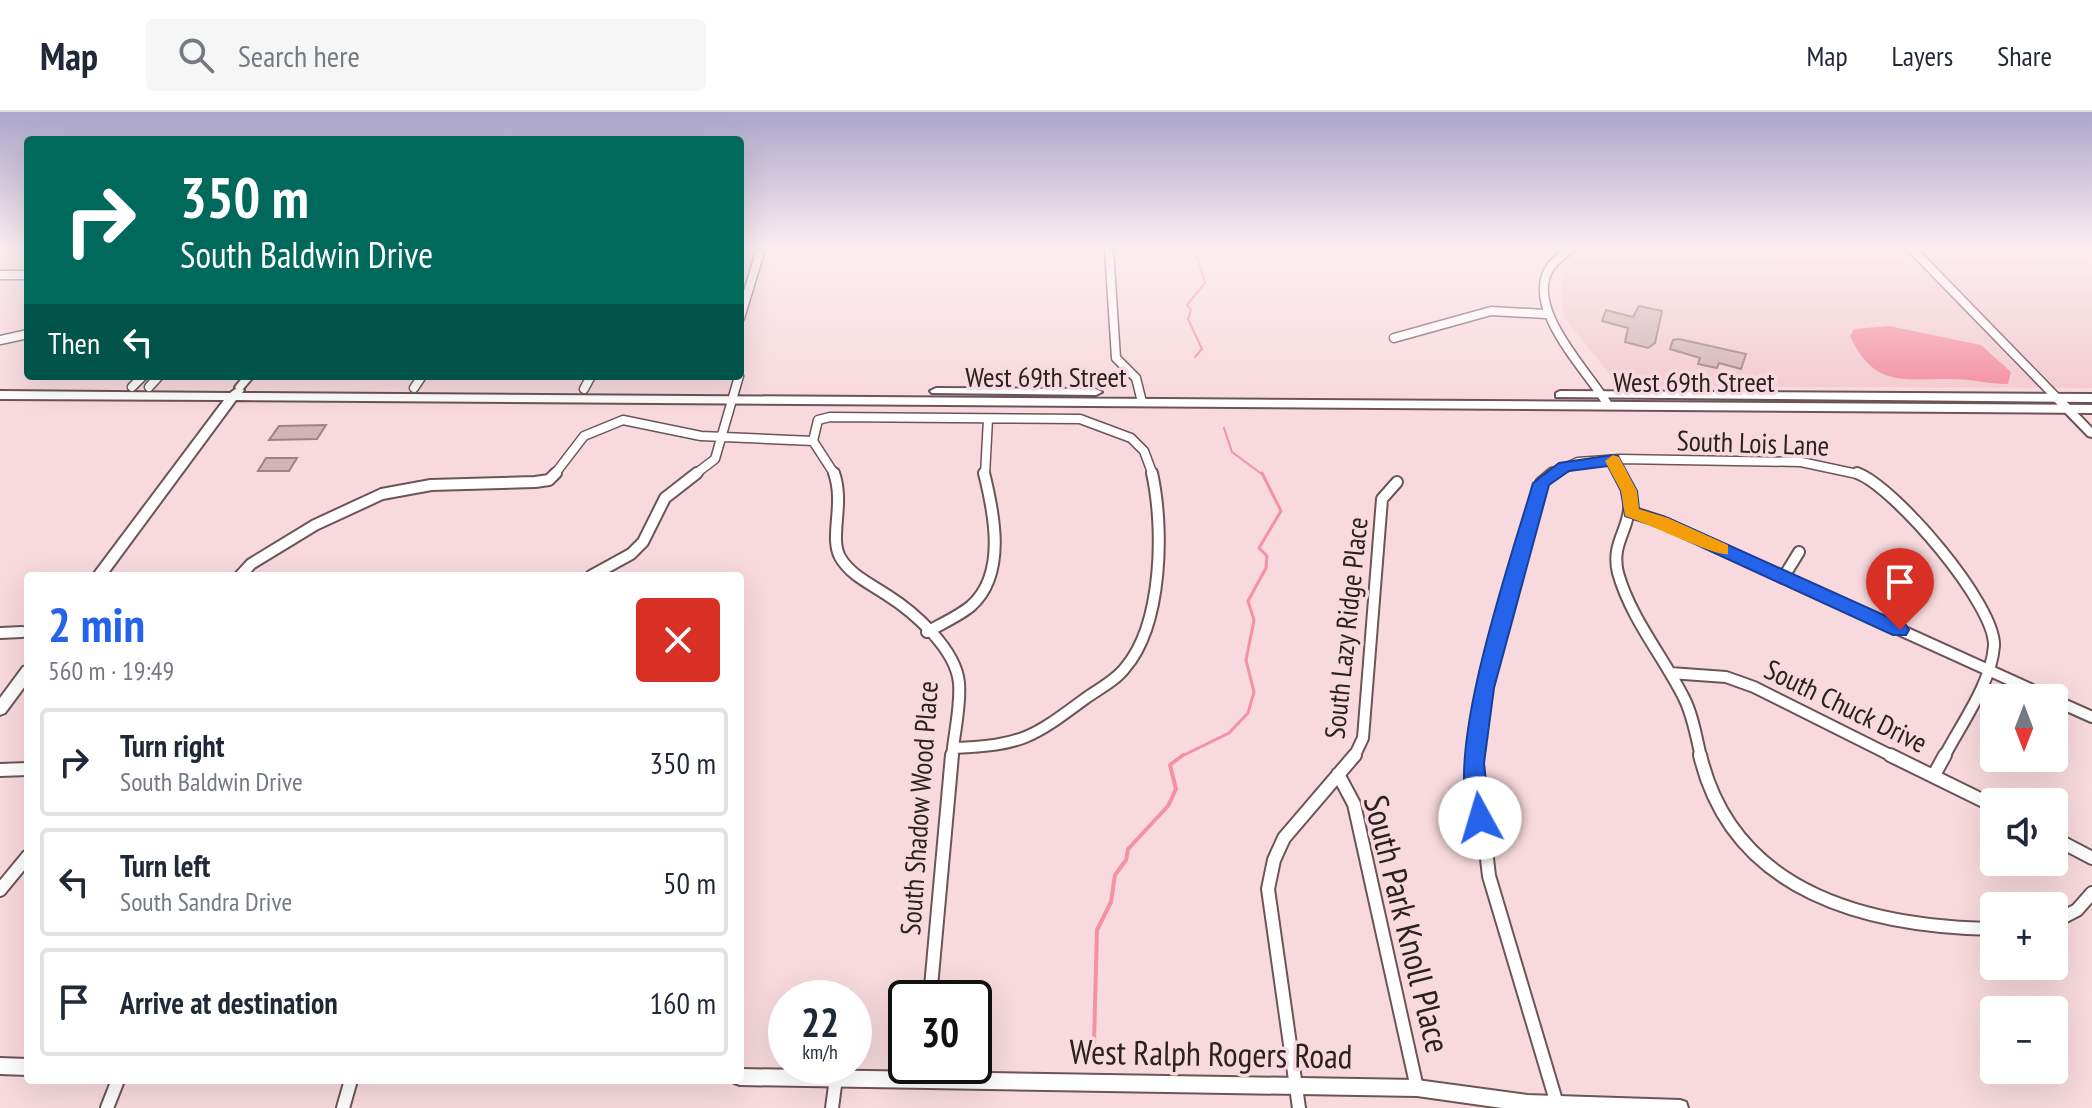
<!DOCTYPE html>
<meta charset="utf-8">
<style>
body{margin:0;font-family:"PT Sans Narrow",sans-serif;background:#f6f6f7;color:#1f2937;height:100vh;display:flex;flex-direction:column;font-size:30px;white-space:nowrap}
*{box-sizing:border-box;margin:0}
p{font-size:26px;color:#747a83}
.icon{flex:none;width:44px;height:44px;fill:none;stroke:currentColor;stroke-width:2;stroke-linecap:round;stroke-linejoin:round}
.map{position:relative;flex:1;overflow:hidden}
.panel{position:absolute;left:24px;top:460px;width:720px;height:512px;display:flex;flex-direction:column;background:#fff;border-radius:8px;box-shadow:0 8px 32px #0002}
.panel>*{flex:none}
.banner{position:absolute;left:24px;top:24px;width:720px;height:244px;border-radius:8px;box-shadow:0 8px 32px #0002;background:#00695c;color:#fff;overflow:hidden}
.needle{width:52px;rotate:180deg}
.tools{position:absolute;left:1980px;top:572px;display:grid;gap:16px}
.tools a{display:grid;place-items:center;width:88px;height:88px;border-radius:8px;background:#fff;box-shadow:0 8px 32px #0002;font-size:40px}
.speed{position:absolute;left:768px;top:868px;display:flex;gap:16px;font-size:40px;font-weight:700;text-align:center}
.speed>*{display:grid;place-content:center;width:104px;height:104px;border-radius:50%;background:#fff;box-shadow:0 8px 32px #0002;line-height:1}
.speed small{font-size:20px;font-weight:400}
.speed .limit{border:4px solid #111;border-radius:12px;background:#fff;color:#111}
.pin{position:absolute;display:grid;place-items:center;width:68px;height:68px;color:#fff;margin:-82px -34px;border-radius:50% 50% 50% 0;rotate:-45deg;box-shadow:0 0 8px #0007}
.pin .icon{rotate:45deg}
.me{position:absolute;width:88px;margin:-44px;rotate:354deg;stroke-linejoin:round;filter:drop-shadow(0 0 6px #0008)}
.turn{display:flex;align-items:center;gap:28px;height:168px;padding:0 24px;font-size:36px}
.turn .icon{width:104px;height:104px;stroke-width:2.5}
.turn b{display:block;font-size:56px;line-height:68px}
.then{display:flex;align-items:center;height:76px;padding:0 24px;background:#0003;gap:16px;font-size:30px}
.round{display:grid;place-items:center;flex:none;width:84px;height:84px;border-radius:8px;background:#f6f6f7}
.overview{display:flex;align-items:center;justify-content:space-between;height:136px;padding:0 24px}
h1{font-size:48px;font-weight:700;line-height:60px;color:#2563eb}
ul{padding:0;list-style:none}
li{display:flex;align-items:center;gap:24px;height:108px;margin:0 16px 12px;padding:0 8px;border:4px solid #e0e1e3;border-radius:8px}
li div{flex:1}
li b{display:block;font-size:30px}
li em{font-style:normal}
header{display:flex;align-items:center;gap:48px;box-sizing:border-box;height:112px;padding:0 40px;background:#fff;border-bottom:2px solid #e0e1e3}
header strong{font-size:38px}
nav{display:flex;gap:44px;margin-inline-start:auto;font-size:28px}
.search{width:560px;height:72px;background:#f6f6f7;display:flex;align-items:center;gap:20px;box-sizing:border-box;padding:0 28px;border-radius:8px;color:#747a83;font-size:30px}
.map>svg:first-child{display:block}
.built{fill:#f3ccd1}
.water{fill:#f491a2}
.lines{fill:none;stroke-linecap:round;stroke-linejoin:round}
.stream-far2{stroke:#f491a2;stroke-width:2}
.stream-far1{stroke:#f491a2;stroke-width:3}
.stream{stroke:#f491a2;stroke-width:4}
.building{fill:#d2b4b8;stroke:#9e8286;stroke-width:2}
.minor-far2-casing{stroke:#6d5457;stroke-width:11}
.minor-far1-casing{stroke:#6d5457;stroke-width:14}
.minor-casing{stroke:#6d5457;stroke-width:16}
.tertiary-casing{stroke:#6d5457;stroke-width:4}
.secondary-casing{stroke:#6d5457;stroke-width:4}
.minor-far2{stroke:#fff;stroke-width:8}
.minor-far1{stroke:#fff;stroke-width:10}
.minor{stroke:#fff;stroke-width:12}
.tertiary{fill:#fff;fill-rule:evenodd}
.secondary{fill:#fff;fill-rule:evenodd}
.route{fill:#2563eb;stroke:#184099;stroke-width:2}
.slow{fill:#f59e0b}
.labels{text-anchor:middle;stroke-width:7;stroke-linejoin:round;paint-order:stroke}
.street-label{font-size:28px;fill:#2c2122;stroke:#f8dade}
.near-street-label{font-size:34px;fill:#2c2122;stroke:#f8dade}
</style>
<header>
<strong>Map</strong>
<div class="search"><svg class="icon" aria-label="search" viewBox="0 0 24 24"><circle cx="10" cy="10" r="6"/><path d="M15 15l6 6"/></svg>Search here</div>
<nav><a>Map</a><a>Layers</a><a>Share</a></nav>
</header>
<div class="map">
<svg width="2092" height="996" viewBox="0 0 2092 996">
<rect width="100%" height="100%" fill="#f8dade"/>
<!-- built -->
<path class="built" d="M1587,137H1701L1741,144L1764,142V137H2092V276L1619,274L1564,205L1561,174L1565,156Z"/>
<!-- water -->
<path class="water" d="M1889,214L1981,233L2011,260L2008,272C1989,272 1971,267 1951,267C1903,266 1875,277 1850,224L1854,217Z"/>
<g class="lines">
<!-- stream-far2 -->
<path class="stream-far2" d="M1195,137L1205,171L1187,193L1191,198L1188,207L1202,237L1195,245
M1224,316L1232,340L1263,363"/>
<!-- stream-far1 -->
<path class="stream-far1" d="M1180,645L1229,621L1248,601L1254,580L1246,548L1254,508L1248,489L1266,456L1267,444L1259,436L1281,399L1262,361"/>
<!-- stream -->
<path class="stream" d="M1094,931L1097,818L1111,790L1115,763L1126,748L1128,737L1168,694L1176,677L1170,653L1183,643"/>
</g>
<!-- building -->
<path class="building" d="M1639,194L1662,199L1655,231L1648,236L1625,230L1628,216L1602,209L1606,198L1633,205Z
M1679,227L1746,242L1741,257L1719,251L1717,256L1698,252L1700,246L1670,237L1673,228Z
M326,313L317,327L269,328L279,314Z
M266,346H297L289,359H258Z"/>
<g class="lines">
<!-- minor-far2 casing -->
<g class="minor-far2-casing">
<path id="minor-far2" d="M1109,137L1116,246L1136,266L1142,290
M1570,137C1564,142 1556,148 1551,154C1522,195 1588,259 1608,293
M1912,137L2057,286
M0,163H28
M740,206L761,137
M1394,226L1491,199L1546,202
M0,228L28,222
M132,275L143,264
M149,275L159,264
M414,276L422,264
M584,277L591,264
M813,329L818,308L830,305L1080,307L1131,326L1144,339L1153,363
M813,329L835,363
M1613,348L1621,363
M554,363L584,324L623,308L701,324L813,329
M694,363L715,347L739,264
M985,363L988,307
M1550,363L1578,350L1620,347L1801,350L1862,363"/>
</g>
<!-- minor-far1 casing -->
<g class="minor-far1-casing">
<path id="minor-far1" d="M834,361C845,392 829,425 840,445C850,463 871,472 887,483C914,500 956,537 959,571C961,595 954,621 952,645
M1620,361C1646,410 1608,421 1618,461C1631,507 1663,544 1684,586C1693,604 1696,624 1701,645
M1857,361C1895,375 1996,493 1994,534C1991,572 1961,612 1944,645
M1631,400L1662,410L2050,586
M240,464L251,452L315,413L382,382L431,373L535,370L549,368L556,361
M591,464L631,442L643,430L665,386L697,361
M1783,466L1799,440
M927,520C941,512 959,504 971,494C1007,462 994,401 984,361
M0,521L22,520
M1670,561L1726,565L1754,575L1894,645
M2054,588L2092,605
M954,636C1023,633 1032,626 1086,586C1099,577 1116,568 1125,556C1163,512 1164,415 1152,361
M1354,645L1363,626L1382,387L1397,370
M1475,645L1484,576L1541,371L1553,361"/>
</g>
<!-- minor casing -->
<g class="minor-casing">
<path id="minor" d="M1475,643L1489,764L1557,992
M1700,643C1733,782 1870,815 1994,817
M1890,643L1994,694
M0,658L28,657
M1338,662L1354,692L1417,976
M1934,663L1945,643
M2054,726L2092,746
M0,778L28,744
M2054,810L2077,798L2092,781
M930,886L952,643
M107,996L118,968
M343,996L351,968
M832,996L836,966
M1299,996L1268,777L1274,748L1284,726L1355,643"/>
</g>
<!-- tertiary casing -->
<g class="tertiary-casing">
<path id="tertiary" d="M244,264H254L243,277H237L235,275Z
M2057,283L2061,284L2092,316V325L2088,324L2053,288V284Z
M0,946L28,947V963L0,962Z
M740,957L1417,968L1527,983L1680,988L1686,990L1688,996H1502L1417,984L740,973L734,971L733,968H740Z"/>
</g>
<!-- secondary casing -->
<g class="secondary-casing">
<path id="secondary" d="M238,275L244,278L242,281L2092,293V301L236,288L106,464H92L224,288L0,287V279L230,281Z
M936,276L1096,277L1102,280L1096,283L932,281L930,279Z
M1560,279L2092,282V290L1556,285V281Z
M28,553V570L5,601L0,603V586L23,555Z"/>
</g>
<!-- minor-far2 -->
<use href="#minor-far2" class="minor-far2"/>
<!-- minor-far1 -->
<use href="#minor-far1" class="minor-far1"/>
<!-- minor -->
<use href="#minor" class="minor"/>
<!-- tertiary -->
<use href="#tertiary" class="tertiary"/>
<!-- secondary -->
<use href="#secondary" class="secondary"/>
</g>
<!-- sky -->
<linearGradient id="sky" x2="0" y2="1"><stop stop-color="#ada6cc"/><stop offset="0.49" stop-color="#fceef0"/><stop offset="1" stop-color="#fceef0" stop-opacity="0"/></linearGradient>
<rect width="2092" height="277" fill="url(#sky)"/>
<!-- route -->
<path class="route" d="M1613,343L1618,344L1637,379L1639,397L1668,406L1906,513L1909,518L1906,523H1893L1656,414L1625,404L1621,379L1608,354L1569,359L1549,373L1494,576L1484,651L1490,706L1487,713H1472C1440,647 1512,444 1533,371L1559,351Z"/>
<!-- slow -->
<path class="slow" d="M1613,343L1619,345L1637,379L1639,397L1668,406L1728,433V442C1716,445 1645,410 1625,404L1621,379L1605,349Z"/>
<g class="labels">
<!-- street labels -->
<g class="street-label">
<text x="1046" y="275">West 69th Street</text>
<text x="1694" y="280">West 69th Street</text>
<text transform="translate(1753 331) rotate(2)" y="10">South Lois Lane</text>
<text transform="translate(1346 516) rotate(-84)" y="10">South Lazy Ridge Place</text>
<text transform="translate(1846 594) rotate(26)" y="10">South Chuck Drive</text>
<text transform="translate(919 696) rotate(-86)" y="10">South Shadow Wood Place</text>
</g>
<!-- near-street labels -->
<g class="near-street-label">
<text transform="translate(1407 812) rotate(76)" y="12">South Park Knoll Place</text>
<text transform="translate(1211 942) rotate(1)" y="12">West Ralph Rogers Road</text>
</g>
</g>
</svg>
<div class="tools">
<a><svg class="needle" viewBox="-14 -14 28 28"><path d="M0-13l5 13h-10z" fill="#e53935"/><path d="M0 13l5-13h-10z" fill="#747a83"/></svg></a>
<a><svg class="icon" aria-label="sound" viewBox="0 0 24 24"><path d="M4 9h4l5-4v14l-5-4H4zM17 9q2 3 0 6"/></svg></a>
<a>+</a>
<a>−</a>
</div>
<div class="speed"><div>22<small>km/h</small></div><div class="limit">30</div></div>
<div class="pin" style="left:1900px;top:518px;background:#d93025"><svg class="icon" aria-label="arrive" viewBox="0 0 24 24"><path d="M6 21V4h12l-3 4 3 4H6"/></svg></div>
<svg class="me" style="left:1480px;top:706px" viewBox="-20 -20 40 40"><circle r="19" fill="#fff"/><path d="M0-13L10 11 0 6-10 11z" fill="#2563eb"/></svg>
<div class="banner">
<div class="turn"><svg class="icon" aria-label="right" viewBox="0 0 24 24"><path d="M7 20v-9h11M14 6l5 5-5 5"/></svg><div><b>350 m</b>South Baldwin Drive</div></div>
<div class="then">Then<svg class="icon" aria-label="left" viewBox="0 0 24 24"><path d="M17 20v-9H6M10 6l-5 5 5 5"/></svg></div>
</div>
<section class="panel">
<div class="overview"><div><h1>2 min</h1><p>560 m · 19:49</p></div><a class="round" style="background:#d93025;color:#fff"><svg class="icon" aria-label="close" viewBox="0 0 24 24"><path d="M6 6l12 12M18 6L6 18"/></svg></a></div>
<ul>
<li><svg class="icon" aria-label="right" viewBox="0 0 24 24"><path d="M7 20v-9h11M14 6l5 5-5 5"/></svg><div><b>Turn right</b><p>South Baldwin Drive</p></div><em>350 m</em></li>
<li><svg class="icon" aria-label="left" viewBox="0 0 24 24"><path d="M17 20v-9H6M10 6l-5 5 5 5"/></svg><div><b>Turn left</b><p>South Sandra Drive</p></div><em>50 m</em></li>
<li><svg class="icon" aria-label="arrive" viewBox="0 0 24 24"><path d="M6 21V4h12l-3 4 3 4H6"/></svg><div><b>Arrive at destination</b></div><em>160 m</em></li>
</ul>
</section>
</div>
